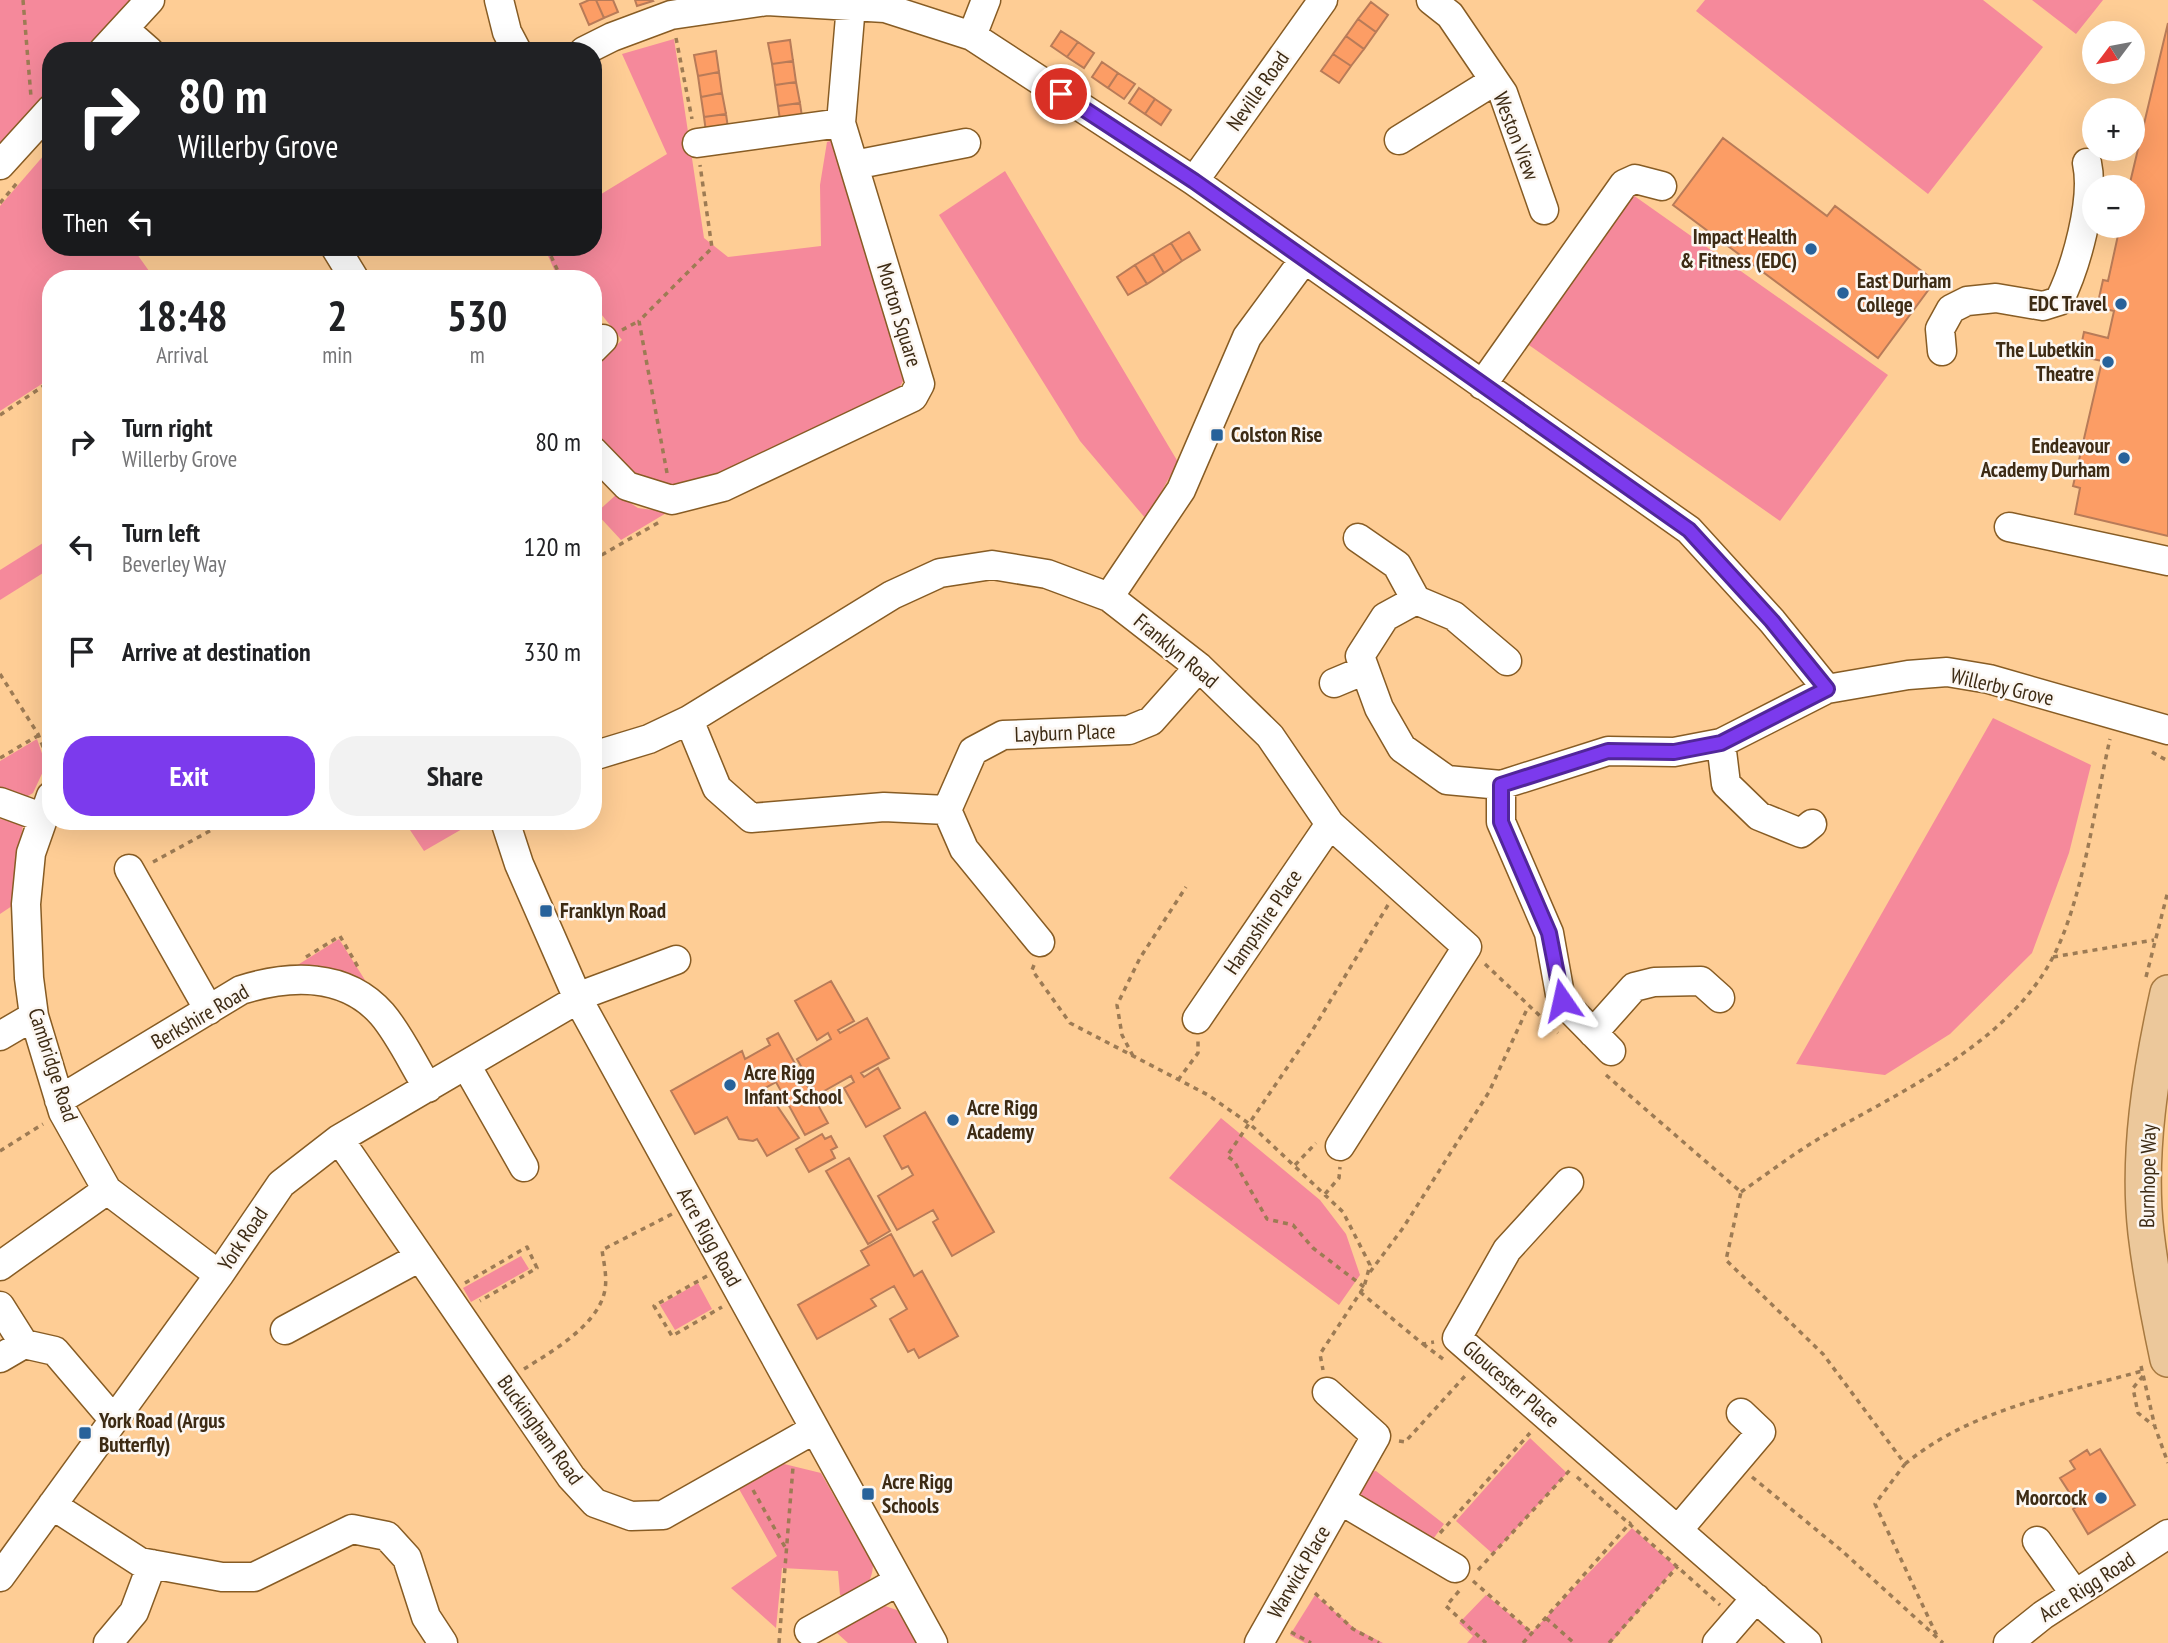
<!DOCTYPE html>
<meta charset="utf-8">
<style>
body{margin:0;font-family:"PT Sans Narrow",sans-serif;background:#f2f2f2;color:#202124;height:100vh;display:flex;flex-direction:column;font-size:26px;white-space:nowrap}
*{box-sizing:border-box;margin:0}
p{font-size:23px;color:#757577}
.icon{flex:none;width:38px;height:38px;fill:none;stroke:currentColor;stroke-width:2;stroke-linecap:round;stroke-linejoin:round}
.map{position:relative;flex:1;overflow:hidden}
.panel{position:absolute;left:42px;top:270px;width:560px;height:560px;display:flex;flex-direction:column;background:#fff;border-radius:28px;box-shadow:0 7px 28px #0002}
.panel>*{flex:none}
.banner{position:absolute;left:42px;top:42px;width:560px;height:214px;border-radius:28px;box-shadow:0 7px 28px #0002;background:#202124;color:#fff;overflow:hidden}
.needle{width:46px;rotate:238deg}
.controls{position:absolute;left:2082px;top:21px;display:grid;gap:14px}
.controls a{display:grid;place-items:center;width:63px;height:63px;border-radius:50%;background:#fff;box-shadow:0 7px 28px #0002;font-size:35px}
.pin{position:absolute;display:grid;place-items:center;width:60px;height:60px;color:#fff;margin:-30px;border:4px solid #fff;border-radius:50%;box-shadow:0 2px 7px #0007}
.me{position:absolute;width:77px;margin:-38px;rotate:349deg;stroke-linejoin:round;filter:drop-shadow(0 0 5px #0008)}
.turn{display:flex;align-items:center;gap:24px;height:147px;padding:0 21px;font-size:32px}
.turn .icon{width:91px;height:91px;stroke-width:2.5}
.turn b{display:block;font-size:49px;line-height:60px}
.then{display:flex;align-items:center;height:66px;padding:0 21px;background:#0003;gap:14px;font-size:26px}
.eta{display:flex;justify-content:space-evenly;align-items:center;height:119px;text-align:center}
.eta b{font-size:42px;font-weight:600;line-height:49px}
.primary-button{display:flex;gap:14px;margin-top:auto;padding:14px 21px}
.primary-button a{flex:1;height:80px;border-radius:28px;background:#7c3aed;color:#fff;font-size:28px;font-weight:600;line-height:80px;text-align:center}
.primary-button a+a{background:#f2f2f2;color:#202124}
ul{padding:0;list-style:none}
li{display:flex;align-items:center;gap:21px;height:105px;padding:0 21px}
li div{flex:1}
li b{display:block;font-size:26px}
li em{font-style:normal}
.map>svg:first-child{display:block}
.green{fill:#f5899b}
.building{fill:#fc9d65;stroke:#b87b58;stroke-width:2}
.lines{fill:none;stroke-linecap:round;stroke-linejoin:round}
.minor-casing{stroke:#875c24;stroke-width:31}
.major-casing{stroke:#a77940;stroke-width:38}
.path{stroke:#9d7b54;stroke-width:3.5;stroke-dasharray:5 5;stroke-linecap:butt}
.minor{stroke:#fff;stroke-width:28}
.major{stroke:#ecc89b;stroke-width:35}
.route-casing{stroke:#51269a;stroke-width:18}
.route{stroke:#7c3aed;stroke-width:12}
.poi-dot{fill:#28629a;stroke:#fcf7f2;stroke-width:2.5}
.labels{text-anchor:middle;stroke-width:5;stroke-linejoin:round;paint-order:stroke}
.street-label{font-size:21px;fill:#3d2b14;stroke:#fcf7f2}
.poi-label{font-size:21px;font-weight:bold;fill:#3d2b14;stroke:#fcf7f2;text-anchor:start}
</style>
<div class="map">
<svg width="2168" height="1643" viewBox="0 0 2168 1643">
<rect width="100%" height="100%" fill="#fecd95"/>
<!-- green -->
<path class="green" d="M0,0H136L90,51H51V94L0,151Z
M1705,0H1983L2043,47L1928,194L1696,11Z
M2032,0H2103L2076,34Z
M674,39L704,238L728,257L821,246L820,185L827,142L834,140L903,381L896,394L704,487L663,491L629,482L593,445V367L622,340L593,304V278H558L544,247H593V199L667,154L622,54Z
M51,147V247H132L154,278H51V378L0,411V206Z
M1005,171L1178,462L1146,519L1080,441L939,215Z
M1633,195L1888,375L1780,521L1526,343Z
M617,494L638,508L668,512L621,540L596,513Z
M51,538V568L0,600V570Z
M1993,718L2091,765L2069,853L2032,953L1950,1034L1885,1075L1796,1064Z
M37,739L46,765L33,793L23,799L0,794V761Z
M0,819L23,824L12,906L0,914Z
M404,821H476L424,851Z
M339,939L370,988L296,966Z
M1221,1118L1320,1200L1346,1234L1360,1275L1339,1305L1169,1178Z
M521,1256L529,1269L471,1302L463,1288Z
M698,1283L712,1309L675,1330L660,1305Z
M1530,1438L1567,1473L1493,1554L1456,1521Z
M780,1463L821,1473L873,1565C872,1586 859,1596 840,1595L838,1571L782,1568L776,1628L731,1588L777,1556L739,1489Z
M1376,1471L1444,1524L1431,1542L1364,1503L1358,1492L1368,1472Z
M1632,1528L1676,1567L1611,1643H1467L1473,1636L1459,1623L1486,1595L1532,1632Z
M1315,1595L1354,1628L1383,1643H1305L1290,1635Z
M885,1606L897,1610L917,1643H848L837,1633L858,1618Z"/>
<!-- building -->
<path class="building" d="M589,0H596L604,18L589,25L580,4Z
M596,0H613L618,12L604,18Z
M635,0H652L653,1L637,6Z
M1371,2L1388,15L1376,32L1358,19Z
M1358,19L1376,32L1364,49L1346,36Z
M2168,23V536L2075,514L2080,488L2073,486L2102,361L2079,356L2084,332L2108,338L2114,311L2097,307L2103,280L2108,281L2120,226H2133V187H2129Z
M1061,31L1078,42L1067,57L1051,46Z
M1346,36L1364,49L1351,66L1333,54Z
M790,40L793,61L772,64L768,43Z
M1078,42L1094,53L1084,68L1067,57Z
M716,51L719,72L698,76L694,55Z
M1333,54L1351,66L1339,83L1321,71Z
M793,61L796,82L775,85L772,64Z
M1102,62L1118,73L1108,88L1092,77Z
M719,72L722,93L701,97L698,76Z
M1118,73L1135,84L1124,99L1108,88Z
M796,82L800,103L778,106L775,85Z
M1139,88L1155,99L1145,114L1129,103Z
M722,93L726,114L704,117L701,97Z
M1155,99L1171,110L1161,125L1145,114Z
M800,103L803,124L781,127L778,106Z
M726,114L729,135L707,139L704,117Z
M1723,138L1827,216L1835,206L1935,281L1878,358L1673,205Z
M1189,232L1200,250L1182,261L1171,243Z
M1171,243L1182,261L1164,273L1153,254Z
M1153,254L1164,273L1147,284L1135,265Z
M1135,265L1147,284L1128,295L1117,277Z
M831,981L854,1021L838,1030L840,1033L867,1018L889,1058L861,1073L864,1077L878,1068L900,1108L866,1127L844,1088L854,1082L851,1076L817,1095L797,1059L831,1039L828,1033L817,1040L795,1001Z
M778,1033L828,1123L805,1135L776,1082L765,1088L799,1138L767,1156L757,1139L753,1141L739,1139L727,1117L695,1134L671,1091L742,1051L745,1059L770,1045L767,1039Z
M925,1112L994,1232L952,1256L933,1222L938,1219L933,1210L897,1230L878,1196L913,1175L908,1166L902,1169L884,1136Z
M822,1134L825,1139L831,1136L837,1147L831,1150L835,1158L809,1172L796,1149Z
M849,1158L890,1231L868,1244L826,1171Z
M891,1234L914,1276L922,1271L958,1336L919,1358L914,1349L908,1352L890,1319L907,1309L894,1286L871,1299L876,1306L817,1339L798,1305L869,1265L861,1251Z
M2100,1449L2135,1505L2088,1534L2073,1509L2078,1506L2060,1478L2075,1469L2070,1461L2087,1450L2090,1455Z"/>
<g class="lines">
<!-- minor casing -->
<g class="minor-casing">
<path id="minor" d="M499,0L507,32L517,51
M1431,0L1450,15L1503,93L1544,210
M124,29L149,51
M972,36L986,0
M103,51L150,0
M584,51L612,37L671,15L767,1L885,8L972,36L1194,181L1689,530L1772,621L1827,689
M1399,140L1494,81
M697,143L841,123
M0,165L51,109
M854,165L966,143
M1194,181L1323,0
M335,247L354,278
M593,349L603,339
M1942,351L1940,329L1951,309L1967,301L1996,298L2043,306L2059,301C2076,267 2095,200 2087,163
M1482,385L1624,184L1635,179L1662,186
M593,451L627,486L672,500L723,487L913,397L920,384L841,123L851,5
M2009,527L2168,561
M1358,538L1397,565L1416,600
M1109,597L1181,490L1247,337L1303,261
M1507,661L1454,616L1416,600L1385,617L1360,656L1379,708L1402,748L1447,780L1501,785L1608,751L1674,752L1721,743L1827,689L1908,675L1947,672L1989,679L2168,730
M1334,683L1365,670
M689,720L717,788L751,818L884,807L947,810
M1721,743L1726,784L1759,816L1801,833L1812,824
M593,756L649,739L689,720L892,595L940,573L992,565L1047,574L1109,597L1199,667L1270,736L1330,824L1467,947L1340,1146
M1501,785V822L1549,933L1561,1000L1611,1051
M51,796L31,853L26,904L29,978L34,1016L63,1112L107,1190L219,1275
M0,802L41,817
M505,821L519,864L579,1001L933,1643
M129,869L209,1010
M1040,942L964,849L947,810L973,751L1003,735L1129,730L1151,721L1199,667
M1197,1019L1330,824
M1593,1033L1634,987L1654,982L1701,981L1720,998
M0,1036L34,1016
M466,1065L524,1167
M59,1100L241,990C289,975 345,972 382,1014C400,1035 413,1064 428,1088
M339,1139L571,1477L595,1503L631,1516L663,1515L815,1429
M1569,1182L1507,1250L1457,1338L1807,1643
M0,1266L107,1190
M0,1306L24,1344L0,1358
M285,1330L420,1257
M24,1344L55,1351L113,1419
M1340,1500L1455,1568
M52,1505L140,1562L222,1577H254L352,1529L387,1536L407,1558L426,1617L443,1643
M1678,1530L1761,1432L1741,1413
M2037,1541L2075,1594
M0,1577L219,1275L281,1184L339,1139L590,992L676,960
M809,1631L897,1582
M108,1643L134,1612L152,1564
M1259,1643L1376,1436L1327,1392
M1717,1643L1756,1598
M2008,1643L2043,1615L2168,1534"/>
</g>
<!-- major casing -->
<g class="major-casing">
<path id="major" d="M2168,993C2151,1070 2137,1154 2146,1233C2151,1275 2159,1317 2168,1359"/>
</g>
<!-- path -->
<path class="path" d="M23,0L31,97
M676,38L692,119
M0,203L17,183
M547,247L561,278
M622,330L639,321
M0,415L51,381
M667,473L639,321L712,248L700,165
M593,560L661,521
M0,674L38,734L51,767
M2152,752L2168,761
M0,758L51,728
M153,862L228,821
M306,957L340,936L358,967
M2053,957L2154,940
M1485,964L1558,1033
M1034,965L1032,970L1070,1023L1208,1095L1251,1125L1343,1212L1370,1265L1364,1287L1320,1354L1323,1370
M2146,977L2168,891
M1133,1056L1122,1035L1117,1005L1140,958L1186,887
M1606,1075L1741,1192L1726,1260L1823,1354L1905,1464L1875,1504L1938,1638
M1178,1080L1198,1053V1040
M0,1151L43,1124
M1295,1165L1316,1143
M1741,1192C1767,1174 1793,1154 1820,1138C1901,1091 2006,1045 2052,959C2083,901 2095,804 2110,739
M1325,1194L1339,1178L1340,1167
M1370,1272L1403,1228L1489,1092L1528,1007
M707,1276L654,1306L672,1336L722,1307
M465,1283L527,1247L537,1268L480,1301
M1364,1287L1313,1248L1293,1225L1267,1219L1234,1161L1227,1156L1312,1031L1388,905
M1360,1292L1423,1344L1434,1342
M1423,1344L1443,1359
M2141,1366L2155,1427L2168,1463
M524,1369C551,1352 595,1327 604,1294C608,1280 604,1264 602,1250L672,1214
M2143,1376L2133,1388L2138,1413L2153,1425
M1399,1441L1405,1442L1465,1376
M1905,1464C1971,1409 2060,1394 2142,1371
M1577,1477L1720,1605
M1752,1477L1841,1550L1943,1643
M753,1490L785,1547
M1440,1533L1530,1433
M1478,1570L1570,1470
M1473,1581L1532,1633
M1459,1591L1446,1606L1486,1643
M1315,1593L1353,1629L1379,1643
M1546,1618L1574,1643
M1291,1632L1311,1643
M779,1643L793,1467
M1523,1643L1631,1522
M1609,1643L1678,1566"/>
<!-- minor -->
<use href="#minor" class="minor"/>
<!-- major -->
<use href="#major" class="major"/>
</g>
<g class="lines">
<!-- route casing -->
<g class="route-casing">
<path id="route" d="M1061,94L1194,181L1689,530L1772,621L1827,689L1721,743L1674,752L1608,751L1501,785V822L1549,933L1562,1000"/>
</g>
<!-- route -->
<use href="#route" class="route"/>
</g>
<!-- markers -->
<g class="poi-dot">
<circle cx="1811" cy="249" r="7"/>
<circle cx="1843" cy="293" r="7"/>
<circle cx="2121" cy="304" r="7"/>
<circle cx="2108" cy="362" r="7"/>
<rect x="1210" y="428" width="14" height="14" rx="3.5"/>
<circle cx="2124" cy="458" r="7"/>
<rect x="539" y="904" width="14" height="14" rx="3.5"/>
<circle cx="730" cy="1085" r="7"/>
<circle cx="953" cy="1120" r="7"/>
<rect x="78" y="1426" width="14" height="14" rx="3.5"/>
<rect x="861" y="1487" width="14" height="14" rx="3.5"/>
<circle cx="2101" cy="1498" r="7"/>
</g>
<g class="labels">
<!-- street labels -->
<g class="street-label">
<text transform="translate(1258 91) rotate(-55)" y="7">Neville Road</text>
<text transform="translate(1516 136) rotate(69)" y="7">Weston View</text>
<text transform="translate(899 315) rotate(73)" y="7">Morton Square</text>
<text transform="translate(1176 651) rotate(40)" y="7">Franklyn Road</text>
<text transform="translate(2002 687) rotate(13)" y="7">Willerby Grove</text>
<text transform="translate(1065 733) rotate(-2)" y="7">Layburn Place</text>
<text transform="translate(1263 922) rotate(-56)" y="7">Hampshire Place</text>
<text transform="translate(200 1017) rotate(-30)" y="7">Berkshire Road</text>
<text transform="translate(53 1065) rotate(72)" y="7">Cambridge Road</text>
<text transform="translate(2148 1176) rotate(-89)" y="7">Burnhope Way</text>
<text transform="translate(709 1237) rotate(61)" y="7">Acre Rigg Road</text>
<text transform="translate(243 1239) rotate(-56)" y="7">York Road</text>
<text transform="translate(1511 1384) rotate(41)" y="7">Gloucester Place</text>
<text transform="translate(540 1430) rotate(54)" y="7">Buckingham Road</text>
<text transform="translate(1299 1572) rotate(-60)" y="7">Warwick Place</text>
<text transform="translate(2087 1587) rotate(-33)" y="7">Acre Rigg Road</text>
</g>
<!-- poi labels -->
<g class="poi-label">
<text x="1797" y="244" text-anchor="end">Impact Health<tspan x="1797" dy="24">&amp; Fitness (EDC)</tspan></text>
<text x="1857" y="288">East Durham<tspan x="1857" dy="24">College</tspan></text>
<text x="2107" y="311" text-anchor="end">EDC Travel</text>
<text x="2094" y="357" text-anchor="end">The Lubetkin<tspan x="2094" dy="24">Theatre</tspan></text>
<text x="1231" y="442">Colston Rise</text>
<text x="2110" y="453" text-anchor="end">Endeavour<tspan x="2110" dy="24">Academy Durham</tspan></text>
<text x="560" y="918">Franklyn Road</text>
<text x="744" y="1080">Acre Rigg<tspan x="744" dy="24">Infant School</tspan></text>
<text x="967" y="1115">Acre Rigg<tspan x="967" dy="24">Academy</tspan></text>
<text x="99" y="1428">York Road (Argus<tspan x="99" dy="24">Butterfly)</tspan></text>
<text x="882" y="1489">Acre Rigg<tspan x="882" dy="24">Schools</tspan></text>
<text x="2087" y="1505" text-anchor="end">Moorcock</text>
</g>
</g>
</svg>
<div class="controls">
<a><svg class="needle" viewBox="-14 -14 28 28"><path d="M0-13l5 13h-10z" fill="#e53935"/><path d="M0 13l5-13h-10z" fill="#757577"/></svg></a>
<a>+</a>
<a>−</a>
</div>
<div class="pin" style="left:1061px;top:94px;background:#d93025"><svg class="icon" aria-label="arrive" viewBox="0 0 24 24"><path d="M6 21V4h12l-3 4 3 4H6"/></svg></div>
<svg class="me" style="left:1562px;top:1000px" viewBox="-20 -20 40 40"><path d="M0-17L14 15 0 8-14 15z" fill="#7c3aed" stroke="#fff" stroke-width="4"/></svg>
<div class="banner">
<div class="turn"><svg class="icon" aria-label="right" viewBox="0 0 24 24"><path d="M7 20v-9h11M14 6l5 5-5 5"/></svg><div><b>80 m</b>Willerby Grove</div></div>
<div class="then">Then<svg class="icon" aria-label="left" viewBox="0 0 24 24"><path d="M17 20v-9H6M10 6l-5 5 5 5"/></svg></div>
</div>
<section class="panel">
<div class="eta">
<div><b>18:48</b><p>Arrival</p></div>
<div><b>2</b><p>min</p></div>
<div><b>530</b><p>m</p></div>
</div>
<ul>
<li><svg class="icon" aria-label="right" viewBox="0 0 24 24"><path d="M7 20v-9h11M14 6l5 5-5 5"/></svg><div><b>Turn right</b><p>Willerby Grove</p></div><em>80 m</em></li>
<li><svg class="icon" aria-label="left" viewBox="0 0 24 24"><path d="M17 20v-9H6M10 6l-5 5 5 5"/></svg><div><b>Turn left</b><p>Beverley Way</p></div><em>120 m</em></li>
<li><svg class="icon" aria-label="arrive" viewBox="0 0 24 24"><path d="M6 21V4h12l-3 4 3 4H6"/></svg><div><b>Arrive at destination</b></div><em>330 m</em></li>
</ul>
<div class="primary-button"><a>Exit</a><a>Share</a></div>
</section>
</div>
